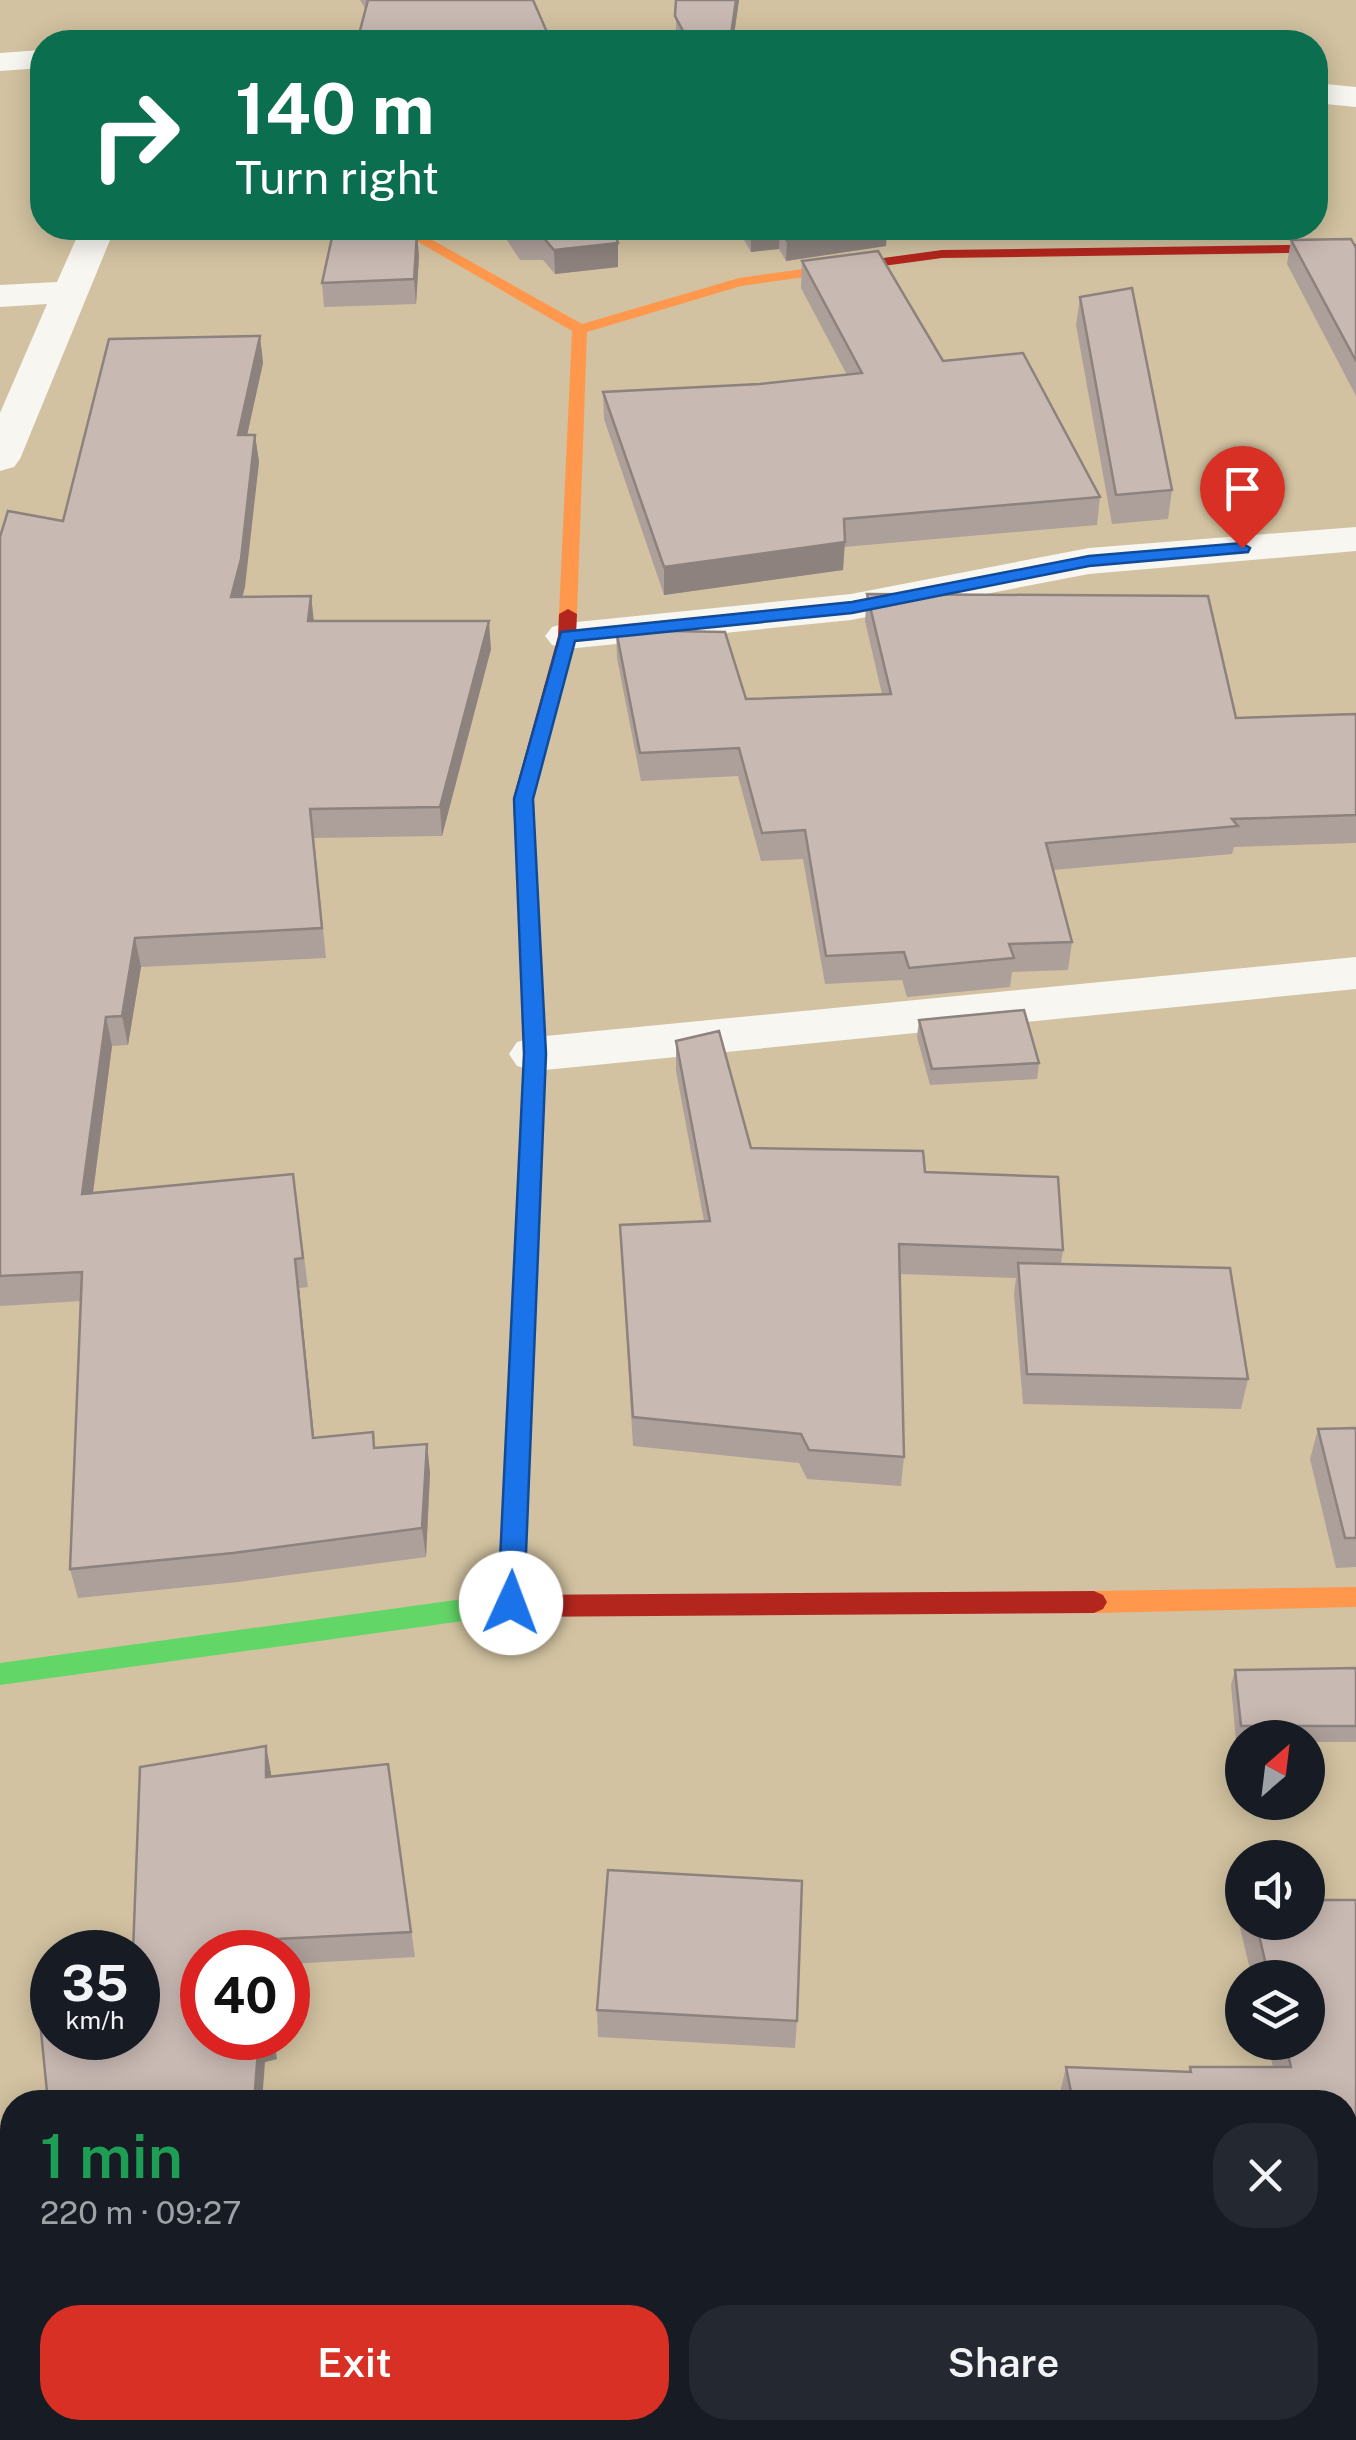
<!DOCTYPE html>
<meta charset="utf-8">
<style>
body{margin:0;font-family:"Public Sans",sans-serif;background:#242831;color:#f1f3f6;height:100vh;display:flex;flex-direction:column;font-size:38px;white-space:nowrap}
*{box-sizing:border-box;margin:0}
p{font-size:32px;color:#9ea1a6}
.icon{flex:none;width:55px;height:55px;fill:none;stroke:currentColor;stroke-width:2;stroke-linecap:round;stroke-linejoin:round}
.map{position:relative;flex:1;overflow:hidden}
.details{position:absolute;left:0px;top:2090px;width:1358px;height:350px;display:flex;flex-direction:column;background:#171b24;border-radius:40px 40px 0 0;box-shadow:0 5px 25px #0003}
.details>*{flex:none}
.guide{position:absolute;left:30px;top:30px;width:1298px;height:210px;border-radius:40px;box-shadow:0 5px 25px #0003;background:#0b6e4f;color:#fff;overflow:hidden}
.needle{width:65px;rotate:28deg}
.tools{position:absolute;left:1225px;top:1720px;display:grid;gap:20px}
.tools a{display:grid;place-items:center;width:100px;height:100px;border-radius:50%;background:#171b24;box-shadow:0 5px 25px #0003;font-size:50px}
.speed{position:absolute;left:30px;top:1930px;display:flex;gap:20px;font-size:50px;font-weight:700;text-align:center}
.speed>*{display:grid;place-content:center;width:130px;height:130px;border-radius:50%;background:#171b24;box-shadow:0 5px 25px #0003;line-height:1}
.speed small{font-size:25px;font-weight:400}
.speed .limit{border:15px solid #d22;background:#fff;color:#111}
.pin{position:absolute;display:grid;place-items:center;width:85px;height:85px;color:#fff;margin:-102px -42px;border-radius:50% 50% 50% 0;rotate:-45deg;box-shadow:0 0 10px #0007}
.pin .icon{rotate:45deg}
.me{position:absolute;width:110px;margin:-55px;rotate:2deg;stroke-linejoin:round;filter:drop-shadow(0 0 8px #0008)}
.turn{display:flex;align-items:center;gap:35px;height:210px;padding:0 40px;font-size:45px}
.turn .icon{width:130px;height:130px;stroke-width:2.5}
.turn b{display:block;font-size:70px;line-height:85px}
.round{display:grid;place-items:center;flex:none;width:105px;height:105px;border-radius:40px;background:#242831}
.head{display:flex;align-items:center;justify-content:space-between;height:170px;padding:0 40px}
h1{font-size:60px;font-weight:600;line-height:75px;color:#1e9e55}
.action{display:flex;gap:20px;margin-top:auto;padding:20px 40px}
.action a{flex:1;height:115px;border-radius:40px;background:#d93025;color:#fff;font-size:40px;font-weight:600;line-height:115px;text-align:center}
.action a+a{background:#242831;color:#f1f3f6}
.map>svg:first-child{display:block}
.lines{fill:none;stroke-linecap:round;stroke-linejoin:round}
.street{fill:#f8f6f1;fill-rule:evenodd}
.fast{fill:#63d668;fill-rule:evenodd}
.slow{fill:#ff974d;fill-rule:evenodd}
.jam{fill:#b3261e;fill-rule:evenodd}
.wall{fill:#ad9f9a}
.shaded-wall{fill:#8d827d}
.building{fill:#c9b9b3;stroke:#8d827d;stroke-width:2.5}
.route{fill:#1a73e8;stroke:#114b97;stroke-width:2.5}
</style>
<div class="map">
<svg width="1356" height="2440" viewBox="0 0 1356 2440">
<rect width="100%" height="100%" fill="#d2c2a1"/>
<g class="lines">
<!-- street -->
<path class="street" d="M42,50V68L0,71V53Z
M1315,83L1356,87V107L1315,103Z
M81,228H115L20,459L14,467L0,471V413L47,304L0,307V285L57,282Z
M1356,527V551L1089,574L851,620L567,649L552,645L545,636L552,627L567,623L851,594L1089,548Z
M1356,957V989L535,1071L517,1066L509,1054L517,1042L535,1037Z"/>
<!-- fast -->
<path class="fast" d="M492,1595L501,1599L505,1606L501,1613L492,1617L0,1685V1663Z"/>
<!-- slow -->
<path class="slow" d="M394,228H411L582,324L739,278L861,261L868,265L861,269L741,286L587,332L577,614L568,619L559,614L572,331Z
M530,932L540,939L546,1054L524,1603L520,1610L511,1614L502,1610L498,1603L524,1054L520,939Z
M1356,1587V1607L1094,1613L1085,1609L1081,1602L1085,1595L1094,1591Z"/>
<!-- jam -->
<path class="jam" d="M1356,244V252L942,258L861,269L854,265L861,261L942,250Z
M568,609L577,614L576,636L533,799L540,939L530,946L520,939L513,799L558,636L559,614Z
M1094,1591L1103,1595L1107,1602L1103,1609L1094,1613L492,1617L483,1613L479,1606L483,1599L492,1595Z"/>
</g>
<!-- wall -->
<path class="wall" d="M360,0H533L366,10Z
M676,0H739L733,42H676Z
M499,228H613L618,243V267L555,274L543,260H520Z
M737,228H887L886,246L786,261L779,249L751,252Z
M417,233L419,257L416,304L324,307L322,283Z
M1291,240L1356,248V396L1287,264Z
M802,261L943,361L1100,497L1097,525L844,547L843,570L664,595L604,419L603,392L760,384L847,375L801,288Z
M1080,297L1172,490L1168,519L1112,524L1076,325Z
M260,336L263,363L247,435H255L259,462L242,597L311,596L314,621L491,649L442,836L314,838L326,958L141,967L128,1045L112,1046L93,1193L293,1174L308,1287L299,1288L314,1438L375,1448L427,1444L430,1473L426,1557L238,1582L78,1598L70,1569L81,1301L0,1306V537L63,521Z
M867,594L1236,718L1356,714V843L1234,847L1232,854L1053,870L1072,942L1068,970L1012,972L1010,987L907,997L902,980L825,984L803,859L761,861L738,776L641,781L617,658L616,630L746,699L882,694L865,621Z
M919,1020L1039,1063L1037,1079L930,1085L917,1037Z
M676,1041L751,1148L925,1172L1063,1250L1061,1264L1248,1379L1241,1409L1023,1404L1014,1294L1016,1278L900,1274L904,1457L901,1486L807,1479L799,1463L633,1446L620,1225L704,1221L676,1071Z
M1356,1428V1567L1336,1568L1310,1459L1318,1429Z
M1356,1668V1742H1308V1738H1242V1741H1236L1231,1685L1235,1670Z
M266,1746L271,1776L388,1764L415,1957L288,1964V1952H202L277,2059L265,2062L138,2038Z
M1240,1859H1242V1922H1308L1309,1900H1356V2256H1345V2102H1060L1059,2097L1066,2067L1189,2072L1190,2067H1273L1267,2042H1308V1978H1252L1231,1890Z
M597,2010L797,2021L795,2048L598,2037Z
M12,2124V2251H0V2126Z
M818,2428H1005L974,2440H822Z
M1287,2428H1345L1356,2440H1289Z"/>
<!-- shaded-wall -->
<path class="shaded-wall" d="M736,0H739L733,42H730Z
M877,228H887L886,246L786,261L787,241Z
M780,229L779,249L751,252V232Z
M417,233L419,257L416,304L414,279Z
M618,243V267L555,274L554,250Z
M260,336L263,363L241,463L238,435Z
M255,435L259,462L245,587L235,626L231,597Z
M845,542L843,570L664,595V567Z
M311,596L314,624L308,621Z
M489,621L491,649L442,836L440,807Z
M135,938L141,967L128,1045L122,1016Z
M106,1017L112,1046L89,1223L82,1194Z
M295,1259L299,1288L317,1467L313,1438Z
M427,1444L430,1473L426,1557L422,1528Z
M266,1746L271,1773L272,1803L266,1777Z
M259,2038H274L277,2059L265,2062L262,2102H254Z
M31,2428H42V2440H31Z
M946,2428H1005L974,2440H928L929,2434Z"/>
<!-- building -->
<path class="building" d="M368,0H533L550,39L549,42H357Z
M676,0H736L730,42H689L675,16Z
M334,228H408L417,233L414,279L322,283Z
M513,228H613L618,243L554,250L542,236H518Z
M748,228H877L787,241L780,229L751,232Z
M1351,239L1356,248V361L1291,240Z
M878,251L943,361L1023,353L1100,497L844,519L845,542L664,567L603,392L760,384L862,373L802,261Z
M1132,288L1172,490L1116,495L1080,297Z
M260,336L238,435H255L241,559L231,597L311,596L308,621H489L440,807L310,809L322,928L135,938L122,1016L106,1017L82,1194L293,1174L303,1258L295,1259L313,1438L373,1432L374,1448L427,1444L422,1528L233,1553L70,1569L82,1272L0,1276V537L8,511L63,521L109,339Z
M867,594L1208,596L1236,718L1356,714V815L1232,819L1238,826L1046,843L1072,942L1009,944L1014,958L909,968L904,952L826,956L805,830L762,833L739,748L640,753L616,630L725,632L746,699L891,694Z
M1024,1010L1039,1063L932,1069L919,1020Z
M719,1031L751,1148L923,1151L925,1172L1058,1177L1063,1250L899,1244L904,1457L809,1450L801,1434L633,1417L620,1225L710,1221L676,1041Z
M1018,1263L1230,1268L1248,1379L1027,1374Z
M1356,1428V1538H1345L1318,1429Z
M1356,1668V1726H1241L1235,1670Z
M266,1746V1777L388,1764L411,1932L258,1940L260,1952H202V2038H259L254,2102H48L39,2011L52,2008V2038H138V1952H133L140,1767Z
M608,1870L802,1881L797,2021L597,2010Z
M1308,1893L1309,1900H1356V2228H1345V2102H1073L1066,2067L1191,2072L1190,2067H1291L1285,2042H1308V1978H1269L1256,1922H1308Z
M12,2124V2227L0,2228V2126Z
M1355,2343L1356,2440H1302L1300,2428H1345V2344Z
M12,2373V2428H31V2440H0V2375Z
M829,2428H946L929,2434L933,2440H833Z"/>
<!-- route -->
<path class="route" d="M1242,543L1250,548L1248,552L1089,566L852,613L575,641L533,799L546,1054L524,1603L520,1611L511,1614L502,1611L498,1603L524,1054L514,799L561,632L852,602L1089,556Z"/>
</svg>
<div class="tools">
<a><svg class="needle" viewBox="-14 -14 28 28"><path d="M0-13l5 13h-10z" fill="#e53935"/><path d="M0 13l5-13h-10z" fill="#9ea1a6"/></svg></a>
<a><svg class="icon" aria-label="sound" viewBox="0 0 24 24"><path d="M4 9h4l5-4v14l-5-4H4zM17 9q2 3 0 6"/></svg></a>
<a><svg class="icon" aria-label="layers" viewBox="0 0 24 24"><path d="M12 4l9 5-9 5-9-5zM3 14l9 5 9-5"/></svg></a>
</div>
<div class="speed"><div>35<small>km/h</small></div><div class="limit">40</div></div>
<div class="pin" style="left:1242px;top:548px;background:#d93025"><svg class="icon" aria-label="arrive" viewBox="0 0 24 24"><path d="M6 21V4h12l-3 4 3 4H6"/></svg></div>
<svg class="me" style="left:511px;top:1603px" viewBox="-20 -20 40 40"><circle r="19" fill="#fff"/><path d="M0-13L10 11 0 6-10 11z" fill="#1a73e8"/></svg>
<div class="guide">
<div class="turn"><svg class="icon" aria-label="right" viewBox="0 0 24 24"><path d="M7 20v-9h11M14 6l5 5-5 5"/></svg><div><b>140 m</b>Turn right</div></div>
</div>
<section class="details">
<div class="head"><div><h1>1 min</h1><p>220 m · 09:27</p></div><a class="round"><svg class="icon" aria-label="close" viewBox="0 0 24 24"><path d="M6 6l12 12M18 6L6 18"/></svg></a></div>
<div class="action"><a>Exit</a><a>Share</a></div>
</section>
</div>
